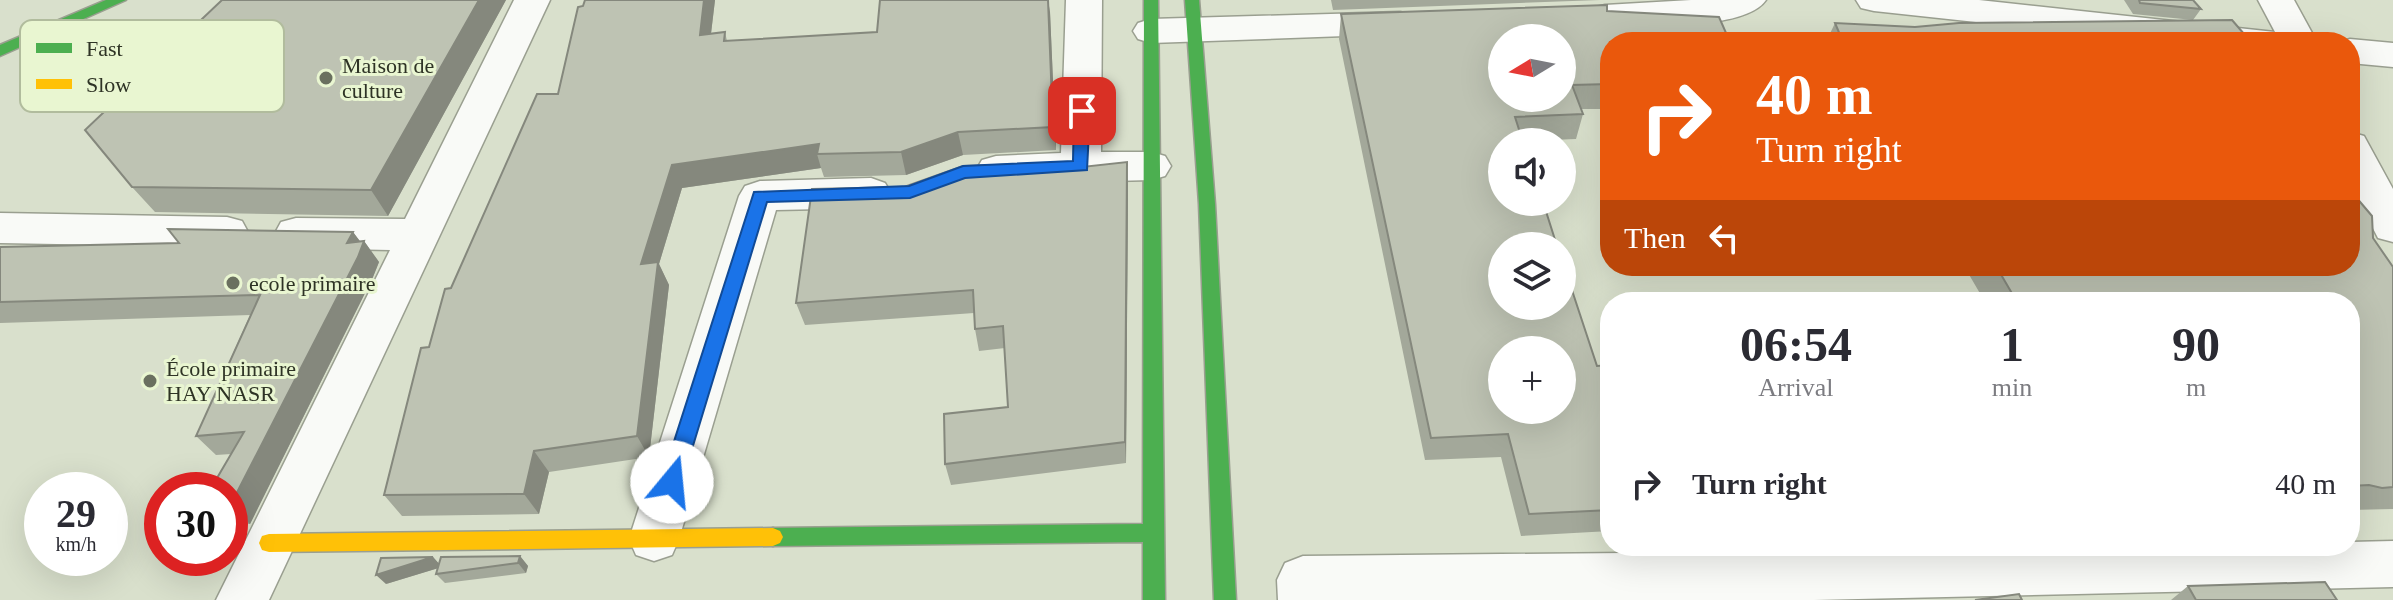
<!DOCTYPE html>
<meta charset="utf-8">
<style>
body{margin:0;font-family:"Times New Roman",serif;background:#f7f7f7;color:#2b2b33;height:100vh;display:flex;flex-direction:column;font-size:30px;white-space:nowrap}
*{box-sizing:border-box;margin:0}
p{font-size:26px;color:#7c7c81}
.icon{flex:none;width:44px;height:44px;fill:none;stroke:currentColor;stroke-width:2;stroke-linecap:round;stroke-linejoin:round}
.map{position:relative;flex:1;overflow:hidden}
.panel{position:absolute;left:1600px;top:292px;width:760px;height:264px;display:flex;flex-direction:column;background:#fff;border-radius:32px;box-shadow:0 8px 32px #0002}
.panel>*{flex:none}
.banner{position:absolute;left:1600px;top:32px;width:760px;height:244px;border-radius:32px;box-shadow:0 8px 32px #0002;background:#ea580c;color:#fff;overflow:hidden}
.needle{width:52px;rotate:260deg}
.buttons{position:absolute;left:1488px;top:24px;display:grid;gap:16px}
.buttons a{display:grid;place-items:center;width:88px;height:88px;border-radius:50%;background:#fff;box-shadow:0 8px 32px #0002;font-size:40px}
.speed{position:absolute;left:24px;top:472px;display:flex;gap:16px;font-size:40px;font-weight:700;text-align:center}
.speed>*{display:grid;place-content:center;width:104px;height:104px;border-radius:50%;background:#fff;box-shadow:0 8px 32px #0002;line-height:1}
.speed small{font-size:20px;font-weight:400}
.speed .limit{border:12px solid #d22;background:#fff;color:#111}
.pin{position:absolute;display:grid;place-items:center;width:68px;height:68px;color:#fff;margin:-34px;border-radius:16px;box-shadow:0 4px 12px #0006}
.me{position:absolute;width:88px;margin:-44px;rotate:17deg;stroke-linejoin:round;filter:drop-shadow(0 0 6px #0008)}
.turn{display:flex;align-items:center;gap:28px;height:168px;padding:0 24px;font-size:36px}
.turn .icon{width:104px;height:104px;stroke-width:2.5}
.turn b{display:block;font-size:56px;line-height:68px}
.then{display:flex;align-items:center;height:76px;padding:0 24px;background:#0003;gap:16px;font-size:30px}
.eta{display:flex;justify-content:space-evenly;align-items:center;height:136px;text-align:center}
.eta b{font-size:48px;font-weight:800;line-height:56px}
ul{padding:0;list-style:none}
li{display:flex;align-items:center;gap:24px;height:112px;padding:0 24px}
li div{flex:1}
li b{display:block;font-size:30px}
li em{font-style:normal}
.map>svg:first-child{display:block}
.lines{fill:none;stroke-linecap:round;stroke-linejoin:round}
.street-casing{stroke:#9a9f90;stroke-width:3}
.fast-casing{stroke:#9a9f90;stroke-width:3}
.slow-casing{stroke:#9a9f90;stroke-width:3}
.street{fill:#f9faf7;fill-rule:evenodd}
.fast{fill:#4caf50;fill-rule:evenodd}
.slow{fill:#ffc107;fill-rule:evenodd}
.wall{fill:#a3a89a}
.shaded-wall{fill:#85887d}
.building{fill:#bec3b3;stroke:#85887d;stroke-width:2;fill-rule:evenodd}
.route{fill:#1a73e8;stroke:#114b97;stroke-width:2}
.poi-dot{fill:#6a705f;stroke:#e9f6d1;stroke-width:3}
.labels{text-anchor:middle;stroke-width:6;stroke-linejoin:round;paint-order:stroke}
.poi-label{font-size:22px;fill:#2e3325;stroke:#e9f6d1;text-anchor:start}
.key{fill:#e9f6d1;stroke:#b1bc9d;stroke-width:2}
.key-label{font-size:22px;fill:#2e3325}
</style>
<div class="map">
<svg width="2393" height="600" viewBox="0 0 2393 600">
<rect width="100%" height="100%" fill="#d9e0cc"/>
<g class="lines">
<!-- street casing -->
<g class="street-casing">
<path id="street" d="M514,0H550L269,600H216L390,250L296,248L281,244L275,233L281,222L296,218L405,219Z
M1066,0H1102L1101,152H1151L1165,156L1171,166L1165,176L1151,180L996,184L982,180L976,170L982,160L996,156L1061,153Z
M1691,0H1766C1745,31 1642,25 1605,27L1592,24L1587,16L1592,8L1605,5Z
M1856,0H1979L2275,32L2258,0H2294L2317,42H2161L1874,11L1861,8Z
M1400,12L1413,15L1418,23L1413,31L1400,34L1151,43L1138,39L1133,31L1138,23L1151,19Z
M2350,39L2393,43V67L2350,63V42H2339Z
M2350,132L2364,136L2393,189V242L2378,238L2350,184Z
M871,178L885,183L891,193L885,203L871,208L776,210L679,539L672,555L654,561L636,555L629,539L739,196L745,186L760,181Z
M0,213L227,217L242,221L248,232L242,243L227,247L0,243Z
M2393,541V587L1814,600H1278L1277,580L1285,563L1303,556L2350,546V542Z"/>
</g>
<!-- fast casing -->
<g class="fast-casing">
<path id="fast" d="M106,0H126L0,56V45Z
M1144,0H1158L1165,600H1143V542L773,546L766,543L763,537L766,531L773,528L1143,524Z
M1185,0H1199L1215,204L1236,600H1214L1199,204Z"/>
</g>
<!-- slow casing -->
<g class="slow-casing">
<path id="slow" d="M773,528L780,531L783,537L780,543L773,546L269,552L262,550L259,543L262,536L269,534Z"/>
</g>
<!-- street -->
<use href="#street" class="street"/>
<!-- fast -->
<use href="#fast" class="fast"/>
<!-- slow -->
<use href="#slow" class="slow"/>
</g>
<!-- wall -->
<path class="wall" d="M222,0H506L388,216L155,212L132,187Z
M585,0H715L711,34L725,32L727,41L877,32L1050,12L1056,150L963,155L906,175L824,177L821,168L682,188L659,264L669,285L649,457L549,472L539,514L402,516L384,495L429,347L451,288L558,94Z
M1331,0H1600L1333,10Z
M2124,0H2193L2201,9L2193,20L2133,14Z
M1607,11L1610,42V109H1581L1583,114L1576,139L1523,141L1597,366L1610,365V531L1521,536L1501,457L1425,460L1339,39L1341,14Z
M1835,23L1915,27L2251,42H1826Z
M1055,169L1128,185L1126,463L951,485L945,464L1008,407L1005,348L979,351L975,329L974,313L805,325L796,303Z
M353,232L360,242L364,241L379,262L373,277L250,524H230L231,454L216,455L196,436L250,315L0,323V247L179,243Z
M2373,238L2393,267V509L2350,510V302H1985L1964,266H2350Z
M520,556L528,566L526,573L445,583L436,574L438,568L386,584L433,557L439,564Z
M2188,586L2337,600H2171Z"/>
<!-- shaded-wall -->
<path class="shaded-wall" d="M479,0H506L388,216L371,190Z
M704,0H715L708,58L700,35Z
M1048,0L1050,12L1056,150L1053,127Z
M958,132L963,155L906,175L901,152Z
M819,144L817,154L821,168L682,188L659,264L669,285L649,457L637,436L641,264L672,165Z
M1127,162L1128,185L1126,463L1125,442Z
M353,232L363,245L364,241L379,262L373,277L250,524L230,506L347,243Z
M534,451L549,472L539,514L524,494Z
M520,556L528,566L526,573L518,563Z
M433,557L442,567L386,584L376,575Z"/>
<!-- building -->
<path class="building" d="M222,0H479L371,190L132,187L85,130Z
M585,0H704L700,35L725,32L724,41L877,32L880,0H1048L1053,127L958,132L901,152L817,154L819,144L672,165L641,264L658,262L637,436L534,451L524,494L384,495L421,348L429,347L445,289L451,288L537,94H558L578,7L583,6Z
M2139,0H2193L2201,9L2140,3Z
M1607,5V11L1719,17L1730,42H1610V84L1572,85L1583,114L1515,117L1523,142H1502V202H1543L1557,246H1502V306H1562V260L1597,366L1610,365V510L1529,514L1508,434L1431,438L1341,14ZM1502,38H1562V98H1502ZM1502,350H1562V410H1502Z
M2232,20L2251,42H1843L1835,23L1915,27L1959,23Z
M1127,162L1125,442L945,464L944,414L1008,407L1003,326L975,329L973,290L796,303L812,189L904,187L963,166L1055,163V170Z
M2350,190L2372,216L2373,238L2393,267V487L2382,488L2369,485L2350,486V302H2017L1996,266H2350Z
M168,229L353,232L347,243L364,241L358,257L230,506V490H210L244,432L196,436L260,295L0,302V247L179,243Z
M520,556L518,563L436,574L441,557Z
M433,557L376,575L381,558Z
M2325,582L2337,600H2196L2188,586Z
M2019,594L2022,600H1975Z"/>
<!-- route -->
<path class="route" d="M1082,105L1090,111L1087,170L965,178L910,198L767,202L682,482L679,488L672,491L664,488L661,482L754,192L909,186L963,166L1073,161L1074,111Z"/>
<!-- markers -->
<g class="poi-dot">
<circle cx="326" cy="78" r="8"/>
<circle cx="233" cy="283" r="8"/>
<circle cx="150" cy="381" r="8"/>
</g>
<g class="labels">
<!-- poi labels -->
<g class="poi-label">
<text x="342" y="73">Maison de<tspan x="342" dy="25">culture</tspan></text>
<text x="249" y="291">ecole primaire</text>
<text x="166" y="376">École primaire<tspan x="166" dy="25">HAY NASR</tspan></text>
</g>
</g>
<!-- legend -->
<rect x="20" y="20" width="264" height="92" rx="12" class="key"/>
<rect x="36" y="43" width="36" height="10" fill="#4caf50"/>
<rect x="36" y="79" width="36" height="10" fill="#ffc107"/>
<g class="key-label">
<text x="86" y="56">Fast</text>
<text x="86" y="92">Slow</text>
</g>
</svg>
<div class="buttons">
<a><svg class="needle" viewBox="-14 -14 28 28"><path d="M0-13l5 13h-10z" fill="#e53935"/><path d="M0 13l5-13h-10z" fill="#7c7c81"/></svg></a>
<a><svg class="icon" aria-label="sound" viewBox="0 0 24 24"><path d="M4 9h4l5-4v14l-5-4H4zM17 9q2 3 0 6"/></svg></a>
<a><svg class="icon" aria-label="layers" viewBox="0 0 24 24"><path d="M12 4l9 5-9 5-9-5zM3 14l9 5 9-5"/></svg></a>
<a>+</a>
</div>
<div class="speed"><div>29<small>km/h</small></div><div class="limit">30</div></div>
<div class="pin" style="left:1082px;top:111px;background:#d93025"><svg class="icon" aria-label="arrive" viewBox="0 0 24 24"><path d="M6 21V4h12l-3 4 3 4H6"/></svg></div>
<svg class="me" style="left:672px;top:482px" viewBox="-20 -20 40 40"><circle r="19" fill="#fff"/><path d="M0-13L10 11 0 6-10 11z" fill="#1a73e8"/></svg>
<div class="banner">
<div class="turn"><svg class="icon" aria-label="right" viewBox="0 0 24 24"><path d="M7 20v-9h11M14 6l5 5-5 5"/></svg><div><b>40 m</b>Turn right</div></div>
<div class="then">Then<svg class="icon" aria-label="left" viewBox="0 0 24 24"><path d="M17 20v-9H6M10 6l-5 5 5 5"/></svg></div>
</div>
<section class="panel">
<div class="eta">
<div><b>06:54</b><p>Arrival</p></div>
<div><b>1</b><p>min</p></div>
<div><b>90</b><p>m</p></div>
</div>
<ul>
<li><svg class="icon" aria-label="right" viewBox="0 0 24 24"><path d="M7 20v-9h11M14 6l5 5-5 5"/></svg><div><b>Turn right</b></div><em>40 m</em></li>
</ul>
</section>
</div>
